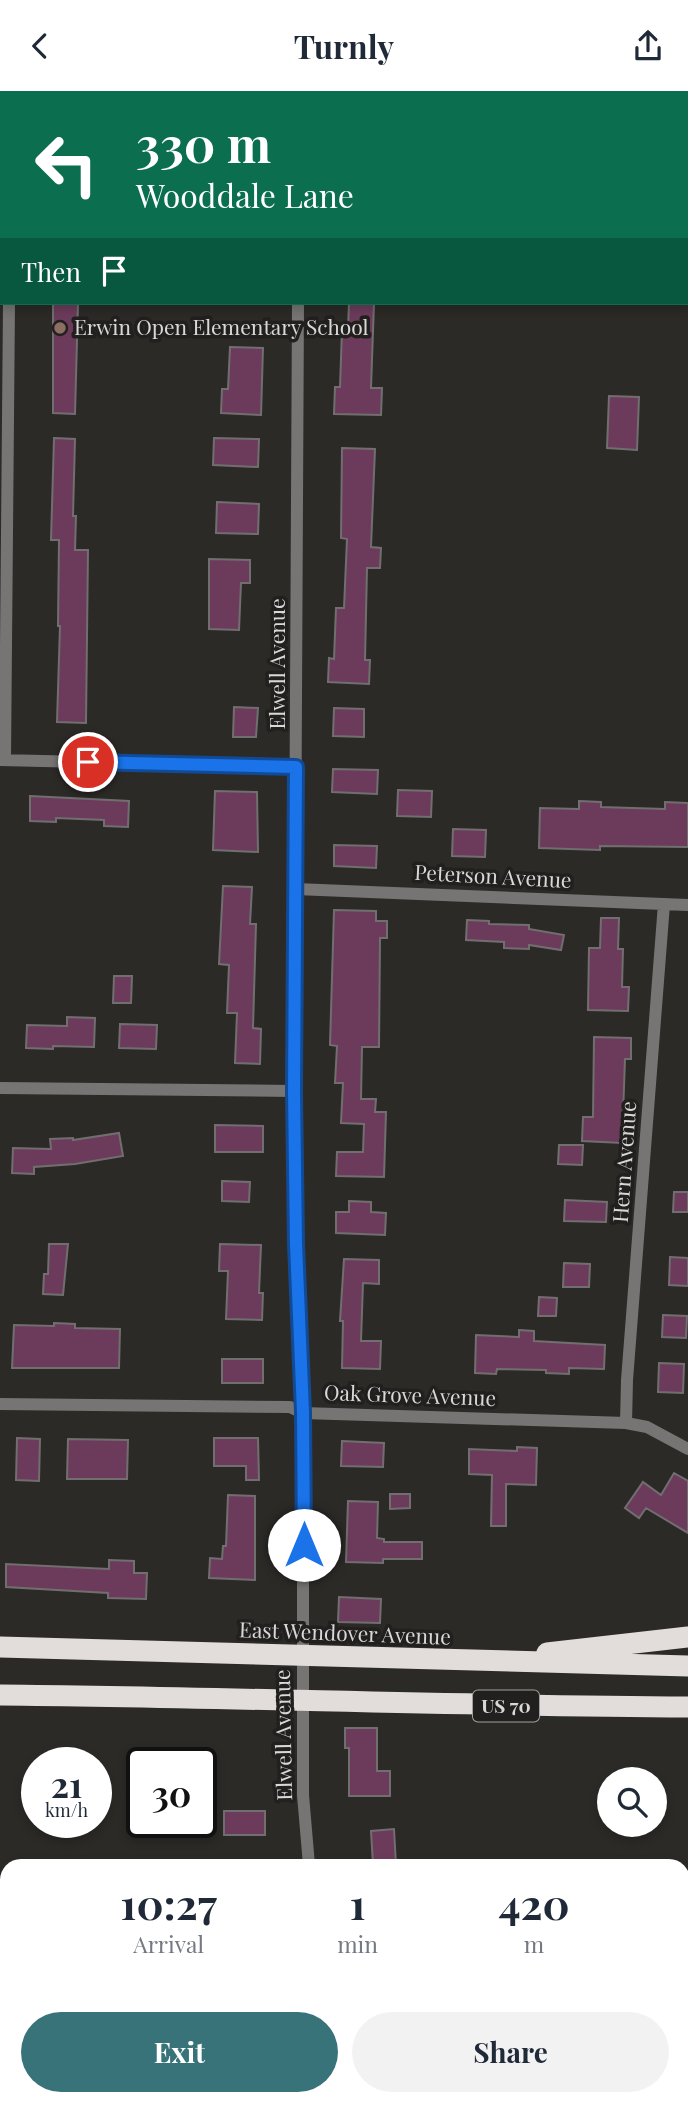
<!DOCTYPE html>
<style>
body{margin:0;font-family:"Playfair Display",serif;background:#f2f2f3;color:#1f2937;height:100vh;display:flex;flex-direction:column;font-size:26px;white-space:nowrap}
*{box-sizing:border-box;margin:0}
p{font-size:23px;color:#747a83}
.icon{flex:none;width:38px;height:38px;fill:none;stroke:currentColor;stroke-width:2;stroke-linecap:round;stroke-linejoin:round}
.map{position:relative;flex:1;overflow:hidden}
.panel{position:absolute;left:0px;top:1768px;width:690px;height:247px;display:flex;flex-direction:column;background:#fff;border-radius:21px 21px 0 0;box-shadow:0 4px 10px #0003}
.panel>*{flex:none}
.guide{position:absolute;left:0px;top:0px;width:690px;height:214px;box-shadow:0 4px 10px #0003;background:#0b6e4f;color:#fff;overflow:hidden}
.controls{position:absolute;left:597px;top:1676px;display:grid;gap:14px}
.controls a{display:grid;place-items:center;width:70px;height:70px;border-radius:50%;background:#fff;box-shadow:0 4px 10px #0003;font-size:35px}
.speed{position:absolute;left:21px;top:1656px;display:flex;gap:14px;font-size:35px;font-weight:700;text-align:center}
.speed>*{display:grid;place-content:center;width:91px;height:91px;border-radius:50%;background:#fff;box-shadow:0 4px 10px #0003;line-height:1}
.speed small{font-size:18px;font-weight:400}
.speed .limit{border:4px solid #111;border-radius:10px;background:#fff;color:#111}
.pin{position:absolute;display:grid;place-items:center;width:60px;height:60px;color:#fff;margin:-30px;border:4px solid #fff;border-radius:50%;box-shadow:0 2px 7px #0007}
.me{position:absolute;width:77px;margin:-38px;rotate:0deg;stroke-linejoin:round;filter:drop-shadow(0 0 5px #0008)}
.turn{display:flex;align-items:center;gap:24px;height:147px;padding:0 21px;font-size:32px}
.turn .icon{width:91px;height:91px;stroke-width:2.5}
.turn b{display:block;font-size:49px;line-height:60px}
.then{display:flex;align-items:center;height:66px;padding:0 21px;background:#0003;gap:14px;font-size:26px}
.eta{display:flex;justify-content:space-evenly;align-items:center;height:119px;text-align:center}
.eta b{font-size:42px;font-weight:700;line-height:49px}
.primary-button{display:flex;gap:14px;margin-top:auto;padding:14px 21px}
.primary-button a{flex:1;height:80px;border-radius:42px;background:#377378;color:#fff;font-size:28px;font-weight:700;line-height:80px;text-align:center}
.primary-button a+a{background:#f2f2f3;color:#1f2937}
header{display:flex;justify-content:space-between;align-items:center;height:91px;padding:0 21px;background:#fff;font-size:32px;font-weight:700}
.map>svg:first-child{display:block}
.building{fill:#6c3b5b;stroke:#716e70;stroke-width:2}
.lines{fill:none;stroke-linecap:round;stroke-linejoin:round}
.street{stroke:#767574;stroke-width:12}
.highway{stroke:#e2dddb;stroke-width:21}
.route-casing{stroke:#114b97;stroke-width:18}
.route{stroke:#1a73e8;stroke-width:12}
.education-dot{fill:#8d6e63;stroke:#22201e;stroke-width:2.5}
.labels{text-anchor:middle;stroke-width:7;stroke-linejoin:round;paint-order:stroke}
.shield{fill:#22201e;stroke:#a2a19f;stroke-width:2}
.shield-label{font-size:19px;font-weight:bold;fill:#d9d8d6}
.poi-label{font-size:21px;fill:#d9d8d6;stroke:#22201e;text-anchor:start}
.street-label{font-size:21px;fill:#d9d8d6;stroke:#22201e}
</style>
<header><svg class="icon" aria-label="back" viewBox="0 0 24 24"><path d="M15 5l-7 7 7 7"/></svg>Turnly<svg class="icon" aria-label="share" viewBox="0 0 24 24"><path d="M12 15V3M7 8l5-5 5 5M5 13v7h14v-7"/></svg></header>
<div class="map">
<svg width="688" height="2013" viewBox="0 0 688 2013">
<rect width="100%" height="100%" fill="#2c2a27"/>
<!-- building -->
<path class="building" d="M53,212H78L75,323L53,322Z
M349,212H374L371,297H382L381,324L334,323L335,296H340L342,239H348Z
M230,256L263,257L261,324L221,322L222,298H228Z
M609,305L639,306L637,359L607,357Z
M54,347L75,348L73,425H76L75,459H88L86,632L57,631L60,535H58L59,449H51Z
M214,347L259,348L258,376L213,374Z
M342,357L375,358L371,456L381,457L380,477H367L365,569H370L369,593L328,591L329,567L334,568L336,517H344L347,448L341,447Z
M217,411L259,413L258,443L216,442Z
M209,468L250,469V492H241L239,539L209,538Z
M234,616L258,617L256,646H233Z
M334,617L364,618V646L333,645Z
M333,678L378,679L377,703L332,701Z
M398,699L432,700L431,726L397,725Z
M215,700L257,701L258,761L213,759Z
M30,705L129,710L128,736L104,735V729L56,727V731L30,730Z
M579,710L601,711V716L665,718V711L688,712V756L600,755V759L539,757L540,717L579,718Z
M453,738L486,739L485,766L452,765Z
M334,754L377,755L376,777L334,775Z
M223,795L252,796L250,833H256L253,937L261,938L260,973L235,972L237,922H227L229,874L219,873Z
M334,819L376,820V830H387V847H380L379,956H362L361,1008H376L375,1021H386L384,1086L336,1085L337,1061H363L364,1033L341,1032L343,992H335L337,955L330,954Z
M601,827H619L618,858H623L622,896H629L628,920L588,919L589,857H600Z
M467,829L489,830V833L529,834V838L564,844L561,859L529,854V858L504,857V851L466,849Z
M114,885H132L131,912H113Z
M67,926L95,927L94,956L53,955V958L26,957L27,934L67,935Z
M120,933L157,934L156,958L119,957Z
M594,946L631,947V968H625L622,1052L582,1050L583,1026H593Z
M215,1034L263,1035V1061H215Z
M119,1042L123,1065L75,1073L34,1076V1083L12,1082L13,1057L51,1058L50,1048L73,1047V1049Z
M559,1054H583L582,1074L558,1073Z
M222,1090L250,1091L249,1111L222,1110Z
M674,1101H688V1121H673Z
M565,1109L607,1111L606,1131L564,1130Z
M349,1110L371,1111V1121L386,1122L385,1144L336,1142V1121H349Z
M49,1153H68L63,1204L43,1203L44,1183H48Z
M220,1153L261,1154L259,1202H263L262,1229L226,1228L228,1180H219Z
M670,1166L688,1167V1195L669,1194Z
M344,1168L379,1169V1193L363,1192L361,1250H381L380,1278L342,1277L343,1230H340Z
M564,1172L590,1173L589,1196H563Z
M539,1206L557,1207L556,1225H538Z
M663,1224L687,1225L686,1247L662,1246Z
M54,1232L75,1233V1237L120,1238L119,1277H12L14,1234L54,1235Z
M519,1239L534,1240V1250L605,1254L604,1278L569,1277V1283L546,1282V1279L497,1278L496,1283L475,1282L476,1244L519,1246Z
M222,1268H263V1292H222Z
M659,1272L684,1273L683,1302L658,1301Z
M17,1347L40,1348L39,1390L16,1389Z
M214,1347H258L259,1389H246V1375H214Z
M68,1348L128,1349L127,1388H67Z
M342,1350L384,1352L383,1376L341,1375Z
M517,1356L537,1357L536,1394L506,1393V1435H491L492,1384L469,1383V1358L517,1360Z
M674,1382L688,1390V1442L646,1417L639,1427L625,1417L643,1391L661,1404Z
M390,1403H410V1417L390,1418Z
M228,1404L255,1405V1489L209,1487L210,1467L222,1468L223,1455H226Z
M348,1410L378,1411L377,1447L384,1448V1451H422V1468H383V1472L346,1471Z
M109,1469L134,1470V1482H147L146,1508L108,1507V1502L6,1496V1473L109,1478Z
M339,1506L381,1508L380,1532L338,1531Z
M345,1637H377V1680H390V1705H349V1657H345Z
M224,1720H265V1744H224Z
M394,1738L396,1774H373L371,1740Z"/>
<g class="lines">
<!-- street -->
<path class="street" d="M300,2V0
M298,212L294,1000L296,1153L303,1322V1704L309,1774
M0,669L296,676
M5,669L9,212
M296,798L688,814
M0,997L294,1000
M0,1313L290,1316L303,1322L626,1332L647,1336L688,1358
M626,1332L627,1289L664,813
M338,2007L339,2013"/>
<!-- highway -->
<path class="highway" d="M0,1556L688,1575
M547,1562L688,1546
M0,1604C229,1606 459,1615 688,1616"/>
</g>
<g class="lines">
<!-- route casing -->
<g class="route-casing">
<path id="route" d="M88,671L296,676L294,1000L296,1153L303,1321L304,1454"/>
</g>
<!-- route -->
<use href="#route" class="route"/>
</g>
<!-- markers -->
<circle class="education-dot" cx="60" cy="237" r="7"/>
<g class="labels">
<!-- shield labels -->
<rect class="shield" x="473" y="1599.5" width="66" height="31" rx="5"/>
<g class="shield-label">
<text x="506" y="1622">US 70</text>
</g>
<!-- poi labels -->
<g class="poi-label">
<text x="74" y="244">Erwin Open Elementary School</text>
</g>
<!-- street labels -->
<g class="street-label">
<text transform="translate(278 573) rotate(-90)" y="7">Elwell Avenue</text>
<text transform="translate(493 786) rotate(3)" y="7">Peterson Avenue</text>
<text transform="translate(625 1071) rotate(-86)" y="7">Hern Avenue</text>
<text transform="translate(410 1305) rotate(2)" y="7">Oak Grove Avenue</text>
<text transform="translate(345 1543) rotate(2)" y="7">East Wendover Avenue</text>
<text transform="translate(284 1644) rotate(-91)" y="7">Elwell Avenue</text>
</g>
</g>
</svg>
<div class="controls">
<a><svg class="icon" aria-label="search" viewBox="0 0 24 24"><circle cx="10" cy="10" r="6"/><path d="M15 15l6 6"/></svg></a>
</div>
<div class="speed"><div>21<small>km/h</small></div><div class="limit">30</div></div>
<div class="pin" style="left:88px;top:671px;background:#d93025"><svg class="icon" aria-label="arrive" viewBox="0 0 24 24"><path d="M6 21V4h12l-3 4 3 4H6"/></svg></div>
<svg class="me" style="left:304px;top:1454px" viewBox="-20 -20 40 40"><circle r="19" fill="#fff"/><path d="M0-13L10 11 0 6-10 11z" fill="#1a73e8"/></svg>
<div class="guide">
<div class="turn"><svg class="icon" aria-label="left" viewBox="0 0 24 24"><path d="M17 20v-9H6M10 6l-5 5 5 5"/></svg><div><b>330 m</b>Wooddale Lane</div></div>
<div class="then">Then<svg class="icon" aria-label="arrive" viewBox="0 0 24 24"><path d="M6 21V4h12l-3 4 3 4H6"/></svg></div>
</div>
<section class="panel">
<div class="eta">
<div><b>10:27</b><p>Arrival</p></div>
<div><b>1</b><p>min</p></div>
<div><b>420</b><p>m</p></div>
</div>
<div class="primary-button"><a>Exit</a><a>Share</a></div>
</section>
</div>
